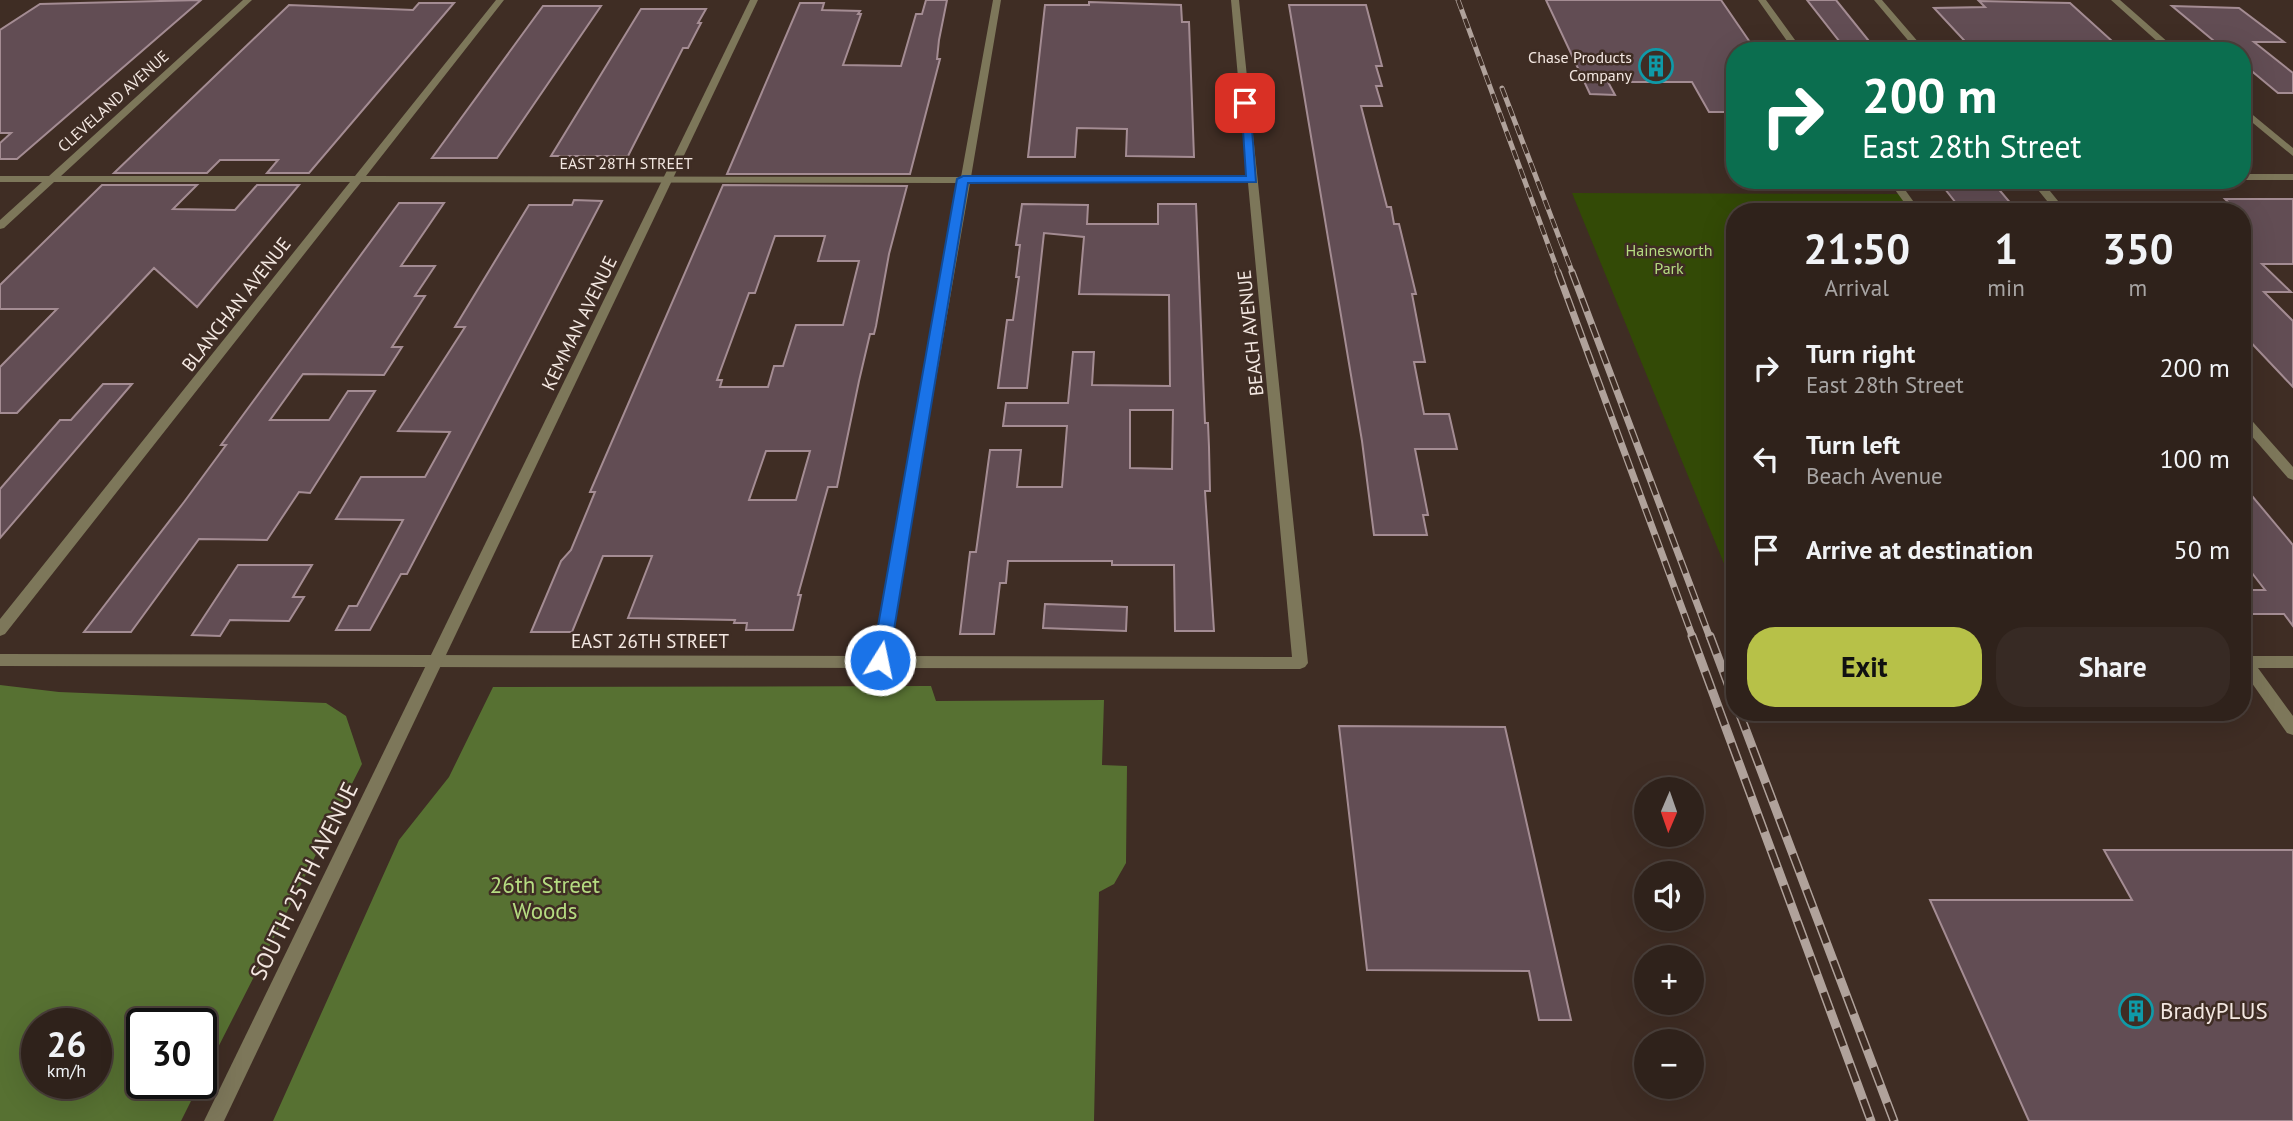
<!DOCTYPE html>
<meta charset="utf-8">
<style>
body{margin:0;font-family:"PT Sans",sans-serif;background:#372a24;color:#f1f3f6;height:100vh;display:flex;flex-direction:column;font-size:26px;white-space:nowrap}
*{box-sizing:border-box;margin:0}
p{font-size:23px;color:#a7a4a3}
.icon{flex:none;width:38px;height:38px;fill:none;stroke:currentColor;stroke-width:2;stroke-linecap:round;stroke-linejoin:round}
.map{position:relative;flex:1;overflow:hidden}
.details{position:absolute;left:1726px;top:203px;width:525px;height:518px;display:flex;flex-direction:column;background:#2f221b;border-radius:28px;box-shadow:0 7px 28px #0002,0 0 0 2px #4a3f3a}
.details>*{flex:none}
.guide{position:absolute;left:1726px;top:42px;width:525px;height:147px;border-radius:28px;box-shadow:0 7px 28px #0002,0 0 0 2px #4a3f3a;background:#0b6e4f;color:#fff;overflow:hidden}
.needle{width:46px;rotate:182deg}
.fabs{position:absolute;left:1634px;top:777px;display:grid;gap:14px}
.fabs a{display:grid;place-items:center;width:70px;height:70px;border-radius:50%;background:#2f221b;box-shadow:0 7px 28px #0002,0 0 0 2px #4a3f3a;font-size:35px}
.speed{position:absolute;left:21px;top:1008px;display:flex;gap:14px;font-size:35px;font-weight:700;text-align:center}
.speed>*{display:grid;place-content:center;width:91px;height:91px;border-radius:50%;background:#2f221b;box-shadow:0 7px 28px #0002,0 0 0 2px #4a3f3a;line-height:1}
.speed small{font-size:18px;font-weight:400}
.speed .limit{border:4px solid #111;border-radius:10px;background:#fff;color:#111}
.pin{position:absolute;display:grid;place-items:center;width:60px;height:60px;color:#fff;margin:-30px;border-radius:14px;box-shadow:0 4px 10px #0006}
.me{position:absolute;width:77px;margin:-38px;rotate:10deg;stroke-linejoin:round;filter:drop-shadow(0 0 5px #0008)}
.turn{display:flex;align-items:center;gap:24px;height:147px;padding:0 21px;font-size:32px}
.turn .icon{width:91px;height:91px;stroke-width:2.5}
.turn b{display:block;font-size:49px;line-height:60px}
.eta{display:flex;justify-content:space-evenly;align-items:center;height:119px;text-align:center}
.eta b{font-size:42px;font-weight:700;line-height:49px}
.primary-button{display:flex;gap:14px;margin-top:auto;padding:14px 21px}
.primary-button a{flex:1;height:80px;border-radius:28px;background:#b7c148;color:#111;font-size:28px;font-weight:700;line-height:80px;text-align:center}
.primary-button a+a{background:#372a24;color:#f1f3f6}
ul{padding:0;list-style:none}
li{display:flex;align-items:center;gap:21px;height:91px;padding:0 21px}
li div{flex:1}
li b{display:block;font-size:26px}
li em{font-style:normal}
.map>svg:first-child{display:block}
.green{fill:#334a06}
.forest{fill:#577132;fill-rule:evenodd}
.building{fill:#624d54;stroke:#a48c93;stroke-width:2;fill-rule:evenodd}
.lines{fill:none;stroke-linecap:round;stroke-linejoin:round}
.minor{fill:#7d775a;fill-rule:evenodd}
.tertiary{fill:#7d775a;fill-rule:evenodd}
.rail-far2-casing{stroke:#b0a29b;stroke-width:5}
.rail-far1-casing{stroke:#b0a29b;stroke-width:7}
.rail-casing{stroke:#b0a29b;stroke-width:9}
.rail-far2{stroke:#3f2d24;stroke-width:3.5;stroke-dasharray:10;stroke-linecap:butt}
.rail-far1{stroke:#3f2d24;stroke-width:4.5;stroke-dasharray:14;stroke-linecap:butt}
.rail{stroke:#3f2d24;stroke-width:6;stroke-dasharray:19;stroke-linecap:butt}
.route{fill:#1a73e8;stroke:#114b97;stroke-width:2}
.labels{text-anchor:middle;stroke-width:5;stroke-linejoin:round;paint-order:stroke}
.far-poi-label{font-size:16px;fill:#f3e7e1;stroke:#3f2d24;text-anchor:end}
.far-street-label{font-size:16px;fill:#f3e7e1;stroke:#3f2d24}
.far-park-label{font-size:16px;fill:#b5dc81;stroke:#3f2d24}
.street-label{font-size:19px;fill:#f3e7e1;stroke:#3f2d24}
.near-street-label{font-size:23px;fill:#f3e7e1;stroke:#3f2d24}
.near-park-label{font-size:23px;fill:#b5dc81;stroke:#3f2d24}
.near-poi-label{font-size:23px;fill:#f3e7e1;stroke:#3f2d24;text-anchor:start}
</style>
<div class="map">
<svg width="2293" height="1121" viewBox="0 0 2293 1121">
<rect width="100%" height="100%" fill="#3f2d24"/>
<!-- green -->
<path class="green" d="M1572,193L1900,194L1912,212H1734V588Z"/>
<!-- forest -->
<path class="forest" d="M0,685L59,692L326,703L346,716L362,764L201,1081V1024H142V1083H200L181,1121H0ZM37,1024H96V1083H37Z
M931,686L936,701L1104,700L1102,765L1127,766L1126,863L1114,884L1099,892L1094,1121H273L399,840L449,777L493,687Z"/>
<!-- building -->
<path class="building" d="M201,0L17,159H0V143L11,133H0V30L40,4Z
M926,0H947L939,40L937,59H940L910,174H727L800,3H824L822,10L860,11L858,14H861L843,65L901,66L916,14H922Z
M1546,0H1721L1756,51H1734V112H1709L1692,82H1608L1615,95L1590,94Z
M1807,0H1836L1877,51H1847Z
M1979,1L2070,3L2123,51H2086L2079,44L2007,45L2013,51H1974L1934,8L1985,7Z
M1089,2L1181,5L1182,22H1189L1194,157L1126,156L1127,129L1077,128L1075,157H1028L1045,5H1089Z
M419,3H454L309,173H267L278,160H220L207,173H114L289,5L413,10Z
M1289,5H1366L1382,66H1376L1382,86H1376L1382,106H1361L1387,207H1391L1394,224H1399L1416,294H1412L1425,362H1414L1424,414H1449L1457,449H1415L1428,515H1423L1427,535H1374L1362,441Z
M543,6H601L497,158H432Z
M2172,6L2239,8L2284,42H2254L2293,73V93H2278L2242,63V51H2226Z
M641,9H706L698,23H701L688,48H683L628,156H551Z
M1938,180H1991L2018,212H1963Z
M102,185H197L173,209L235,210L257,185H299L197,307L154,268L17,413H0V367L57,309H0V285Z
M723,185L907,186L889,254L876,326L874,334H870L859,381L837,487H828L798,595H801L793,630H746L747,623H734L735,620L628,618L652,556H603L572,632H531L561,561L571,550L595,492H590ZM775,236H825L818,261H859L843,325H796L783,366H774L768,387H720L722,380H717L749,293H755ZM766,451H810L796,500H749Z
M2225,199H2293V264H2262L2291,292H2264L2293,321V387L2242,333V212H2223L2217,206H2232Z
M574,200L602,201L407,574H401L370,630H336L349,606H357L403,520L336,519L361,477H425L450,432L398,431L465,327H455L529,205H572Z
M399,203H444L401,266H435L415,296H425L392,347H402L384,375L303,374L270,420H329L348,391H375L310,493L299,492L267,540L199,539L131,632H84L184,502L226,445H221Z
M1022,204L1088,205L1087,224H1158V204H1196L1205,423H1208L1209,447L1210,491H1205L1214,631H1175L1174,565H1112V561H1008L1006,583H1000L994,634H960L970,552H976L990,450H1021L1017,487H1062L1067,426H1003L1006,403H1068L1073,352H1094L1092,385L1170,386L1169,295L1079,294L1084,237L1044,233L1027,388H998L1007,320H1013L1019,277H1016L1020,245H1016ZM1130,410H1173L1172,469L1130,468Z
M103,384H132L0,538V489L60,420H71Z
M2242,484L2293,545V626L2284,614H2242V590H2265L2242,560Z
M238,565H312L293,597H304L289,621L230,620L220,636L192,635Z
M1045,604L1127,607L1126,631L1043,628Z
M1339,726L1505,727L1571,1020H1539L1529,971L1367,970Z
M2104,850H2293V1121H2029L1930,900H2132Z"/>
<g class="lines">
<!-- minor -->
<path class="minor" d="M243,0H252L61,176H355L496,0H504L366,176L961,177L993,0H1001L971,177H1247L1231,0H1239L1308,663L1305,667L1300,669L0,666V654L873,656L959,183L361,182L5,634L0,636V619L350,182H54L4,228L0,229V220L42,182H0V176H49ZM970,183H1248L1292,657L888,656Z
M1758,0H1766L1803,51H1794Z
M1874,0H1882L1926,51H1917Z
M2111,0H2120L2178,51H2168Z
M2242,106L2293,148V156L2242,114Z
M2242,174H2293V180H2242Z
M1888,180H1898L1921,212H1911Z
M2030,180H2041L2067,212H2056Z
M2242,413L2246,414L2293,467V480L2288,478L2242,425Z
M2242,652L2249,656H2293V668H2258L2293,716V735L2287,733L2242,669Z"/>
<!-- tertiary -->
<path class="tertiary" d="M750,0H758L224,1121H204Z"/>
<!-- rail-far2 casing -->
<g class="rail-far2-casing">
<path id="rail-far2" d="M1458,0L1559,274
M1502,88L1573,274"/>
</g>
<!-- rail-far1 casing -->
<g class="rail-far1-casing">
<path id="rail-far1" d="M1558,272L1693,638
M1572,272L1710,638"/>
</g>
<!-- rail casing -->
<g class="rail-casing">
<path id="rail" d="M1692,636L1871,1121
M1710,636L1734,700
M1739,712L1894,1121"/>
</g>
<!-- rail-far2 -->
<use href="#rail-far2" class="rail-far2"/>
<!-- rail-far1 -->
<use href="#rail-far1" class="rail-far1"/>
<!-- rail -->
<use href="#rail" class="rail"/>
</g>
<!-- route -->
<path class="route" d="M1241,100L1250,103L1256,182L968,183L889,660L880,667L874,665L872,660L957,179L963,176H1246Z"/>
<!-- icons -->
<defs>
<g id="building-ring" transform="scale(1.75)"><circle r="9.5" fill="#3f2d24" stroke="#0f9aa8" stroke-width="1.5"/><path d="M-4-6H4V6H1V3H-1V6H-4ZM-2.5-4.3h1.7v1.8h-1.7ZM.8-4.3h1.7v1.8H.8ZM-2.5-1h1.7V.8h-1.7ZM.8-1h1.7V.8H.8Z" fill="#0f9aa8"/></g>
</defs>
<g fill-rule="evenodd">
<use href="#building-ring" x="1656" y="66"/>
<use href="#building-ring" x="2136" y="1011"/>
</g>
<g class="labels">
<!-- far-poi labels -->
<g class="far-poi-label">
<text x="1632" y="63">Chase Products<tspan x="1632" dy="18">Company</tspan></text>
</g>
<!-- far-street labels -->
<g class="far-street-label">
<text transform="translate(113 101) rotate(-42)" y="6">CLEVELAND AVENUE</text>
<text x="626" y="169">EAST 28TH STREET</text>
</g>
<!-- far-park labels -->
<g class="far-park-label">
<text x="1669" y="256">Hainesworth<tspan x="1669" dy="18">Park</tspan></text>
</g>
<!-- street labels -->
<g class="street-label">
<text transform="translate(236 304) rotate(-52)" y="7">BLANCHAN AVENUE</text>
<text transform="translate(579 323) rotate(-64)" y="7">KEMMAN AVENUE</text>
<text transform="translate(1250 333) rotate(-96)" y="7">BEACH AVENUE</text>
<text x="650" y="648">EAST 26TH STREET</text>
</g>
<!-- near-street labels -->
<g class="near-street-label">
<text transform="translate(304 881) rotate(-64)" y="8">SOUTH 25TH AVENUE</text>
</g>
<!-- near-park labels -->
<g class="near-park-label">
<text x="545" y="893">26th Street<tspan x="545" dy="26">Woods</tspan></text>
</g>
<!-- near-poi labels -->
<g class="near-poi-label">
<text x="2160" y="1019">BradyPLUS</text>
</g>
</g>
</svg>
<div class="fabs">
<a><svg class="needle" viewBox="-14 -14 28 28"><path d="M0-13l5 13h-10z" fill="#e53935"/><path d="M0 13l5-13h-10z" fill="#a7a4a3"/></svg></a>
<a><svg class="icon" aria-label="sound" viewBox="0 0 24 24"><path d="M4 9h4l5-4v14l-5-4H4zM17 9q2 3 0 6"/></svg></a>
<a>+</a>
<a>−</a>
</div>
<div class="speed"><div>26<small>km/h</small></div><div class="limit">30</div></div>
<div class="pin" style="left:1245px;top:103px;background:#d93025"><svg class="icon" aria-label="arrive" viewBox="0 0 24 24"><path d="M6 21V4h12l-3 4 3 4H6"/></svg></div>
<svg class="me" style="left:880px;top:660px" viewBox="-20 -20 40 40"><circle r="17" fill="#1a73e8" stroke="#fff" stroke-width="3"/><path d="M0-11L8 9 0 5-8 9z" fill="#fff"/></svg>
<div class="guide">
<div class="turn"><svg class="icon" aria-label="right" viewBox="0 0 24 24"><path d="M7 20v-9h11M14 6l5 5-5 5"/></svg><div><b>200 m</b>East 28th Street</div></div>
</div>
<section class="details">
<div class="eta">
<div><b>21:50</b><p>Arrival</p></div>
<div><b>1</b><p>min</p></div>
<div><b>350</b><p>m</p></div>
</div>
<ul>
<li><svg class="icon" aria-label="right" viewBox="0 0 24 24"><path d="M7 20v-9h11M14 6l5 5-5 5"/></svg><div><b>Turn right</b><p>East 28th Street</p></div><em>200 m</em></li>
<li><svg class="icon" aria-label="left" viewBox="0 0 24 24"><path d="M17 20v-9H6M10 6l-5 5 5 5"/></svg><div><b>Turn left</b><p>Beach Avenue</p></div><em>100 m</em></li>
<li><svg class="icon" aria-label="arrive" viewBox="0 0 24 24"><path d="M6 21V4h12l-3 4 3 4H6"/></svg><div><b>Arrive at destination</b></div><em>50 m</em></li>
</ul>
<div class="primary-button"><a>Exit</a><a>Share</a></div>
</section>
</div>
